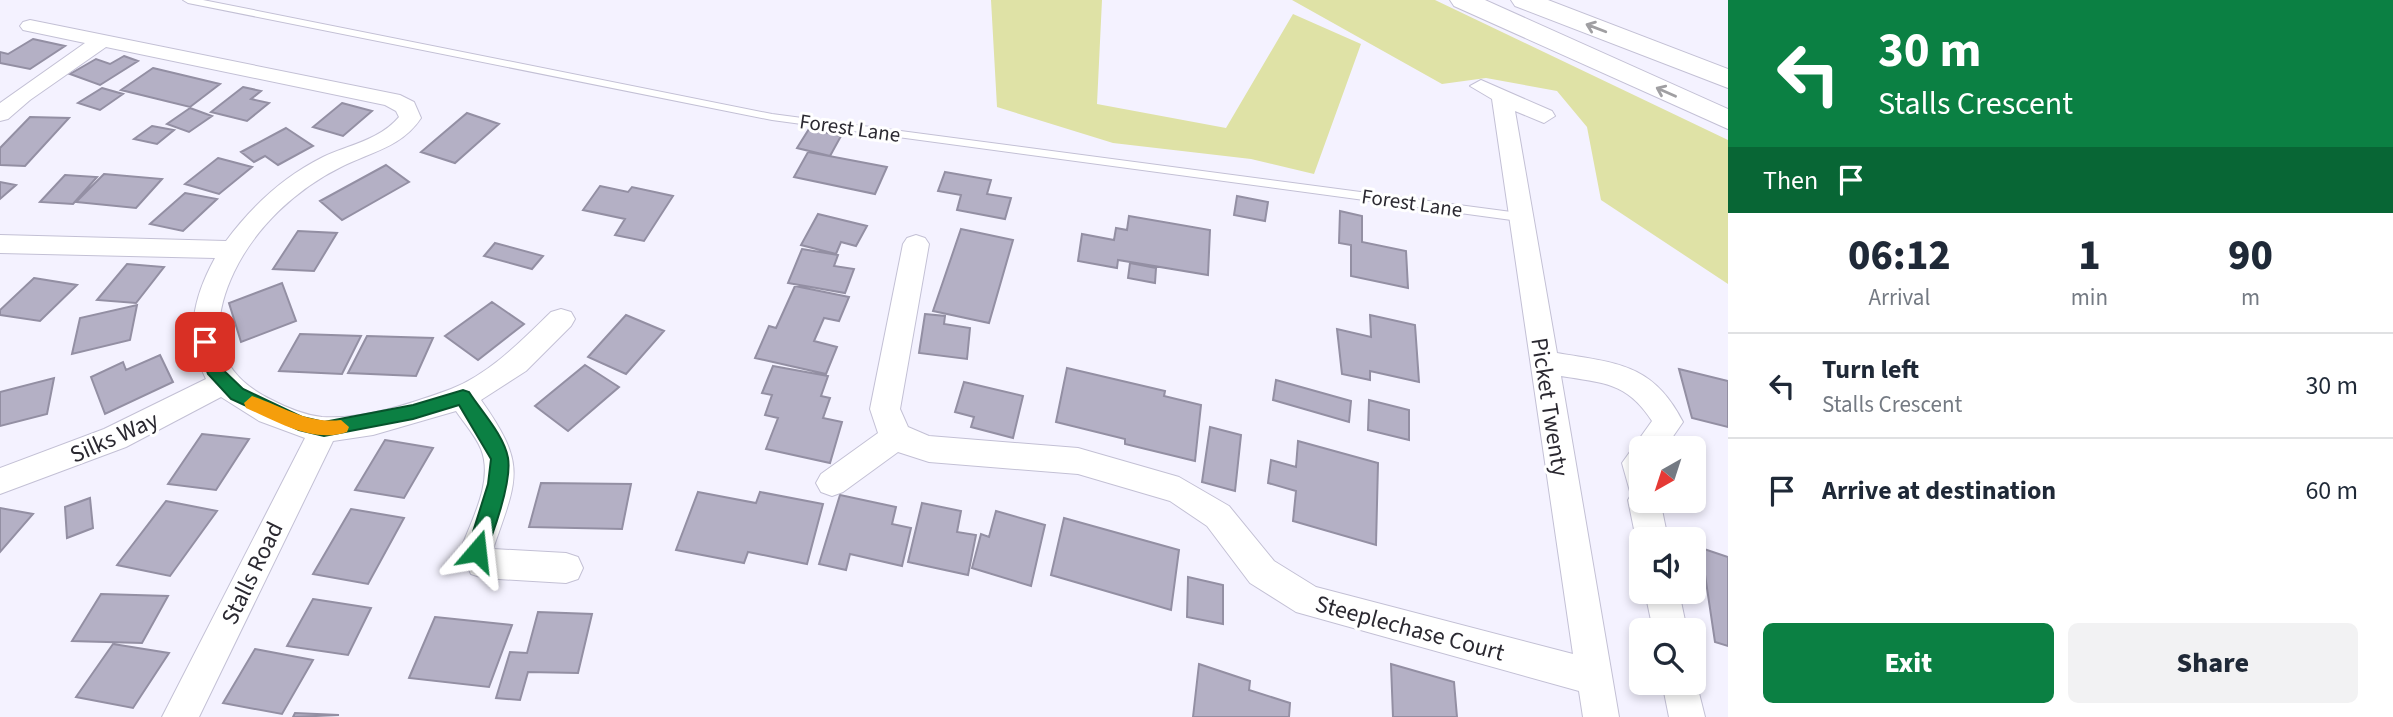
<!DOCTYPE html>
<style>
body{margin:0;font-family:"Source Sans 3",sans-serif;background:#f2f2f3;color:#1f2937;height:100vh;display:flex;flex-direction:column;font-size:26px;white-space:nowrap}
*{box-sizing:border-box;margin:0}
p{font-size:23px;color:#747a83}
.icon{flex:none;width:38px;height:38px;fill:none;stroke:currentColor;stroke-width:2;stroke-linecap:round;stroke-linejoin:round}
.map{position:relative;flex:1;overflow:hidden}
.side{display:flex;flex-direction:column;background:#fff;width:665px}
.side>*{flex:none}
.guide{background:#0b8043;color:#fff;overflow:hidden}
.needle{width:46px;rotate:219deg}
.fabs{position:absolute;left:1629px;top:436px;display:grid;gap:14px}
.fabs a{display:grid;place-items:center;width:77px;height:77px;border-radius:10px;background:#fff;box-shadow:0 4px 10px #0003;font-size:35px}
.pin{position:absolute;display:grid;place-items:center;width:60px;height:60px;color:#fff;margin:-30px;border-radius:14px;box-shadow:0 4px 10px #0006}
.me{position:absolute;width:77px;margin:-38px;rotate:17deg;stroke-linejoin:round;filter:drop-shadow(0 0 5px #0008)}
.turn{display:flex;align-items:center;gap:24px;height:147px;padding:0 35px;font-size:32px}
.turn .icon{width:91px;height:91px;stroke-width:2.5}
.turn b{display:block;font-size:49px;line-height:60px}
.then{display:flex;align-items:center;height:66px;padding:0 35px;background:#0003;gap:14px;font-size:26px}
.eta{display:flex;justify-content:space-evenly;align-items:center;height:119px;text-align:center}
.eta b{font-size:42px;font-weight:800;line-height:49px}
.cta{display:flex;gap:14px;margin-top:auto;padding:14px 35px}
.cta a{flex:1;height:80px;border-radius:10px;background:#0b8043;color:#fff;font-size:28px;font-weight:800;line-height:80px;text-align:center}
.cta a+a{background:#f2f2f3;color:#1f2937}
ul{padding:0;list-style:none}
li{display:flex;align-items:center;gap:21px;height:105px;padding:0 35px;border-top:2px solid #e0e1e3}
li div{flex:1}
li b{display:block;font-size:26px}
li em{font-style:normal}
main{display:flex;flex:1;min-height:0}
.map>svg:first-child{display:block}
.green{fill:#dfe2a6}
.building{fill:#b4b0c5;stroke:#938fa3;stroke-width:2}
.lines{fill:none;stroke-linecap:round;stroke-linejoin:round}
.lane-casing{stroke:#c3c0d5;stroke-width:2}
.street-casing{stroke:#c3c0d5;stroke-width:2}
.highway-casing{stroke:#c3c0d5;stroke-width:2}
.lane{fill:#fff;fill-rule:evenodd}
.street{fill:#fff;fill-rule:evenodd}
.highway{fill:#fff;fill-rule:evenodd}
.oneway{stroke:#a09fa2}
.route{fill:#0b8043;stroke:#07532c;stroke-width:2}
.slow{fill:#f59e0b}
.labels{text-anchor:middle;stroke-width:6;stroke-linejoin:round;paint-order:stroke}
.far-street-label{font-size:21px;fill:#2b2931;stroke:#fff}
.street-label{font-size:24px;fill:#2b2931;stroke:#fff}
</style>
<main>
<div class="map">
<svg width="1728" height="717" viewBox="0 0 1728 717">
<rect width="100%" height="100%" fill="#f4f2ff"/>
<!-- green -->
<path class="green" d="M991,0H1102L1097,104L1226,128L1293,14L1361,44L1314,174L1251,159L1113,143L997,107Z
M1292,0H1435L1728,140V284L1601,200L1587,127L1557,91L1486,78L1442,84Z"/>
<!-- building -->
<path class="building" d="M33,39L65,46L30,69L0,63V52L8,54Z
M124,56L138,61L100,85L70,74L96,59L110,64Z
M153,68L220,84L190,107L121,90Z
M243,87L261,91L251,99L269,103L247,121L211,112Z
M102,88L123,94L100,110L78,103Z
M342,103L372,111L343,136L313,127Z
M190,108L212,116L189,132L167,124Z
M467,113L499,124L455,163L421,152Z
M30,117L69,118L25,166L0,165V148Z
M152,126L174,130L157,144L134,139Z
M286,128L313,146L278,165L265,156L254,162L241,152Z
M809,129L841,136L830,156L797,148Z
M808,152L887,167L875,194L794,177Z
M218,158L252,167L219,194L185,184Z
M386,165L409,182L342,220L320,201Z
M945,172L991,180L987,194L1011,198L1005,219L957,210L961,195L938,191Z
M104,174L162,179L136,208L76,202Z
M65,175L97,177L73,204L40,202Z
M0,182L16,185L0,199Z
M600,186L628,192L632,187L673,196L644,241L615,235L625,219L583,210Z
M185,193L217,199L183,231L150,224Z
M1237,196L1268,202L1265,221L1234,215Z
M1340,211L1362,216V242L1406,251L1408,288L1351,276V245L1339,243Z
M818,214L867,226L856,246L841,242L836,254L801,245Z
M1129,216L1210,230L1208,275L1118,260L1117,268L1078,261L1082,234L1114,240L1116,228L1127,230Z
M961,229L1013,240L989,323L933,311Z
M298,231L337,233L314,271L273,269Z
M495,243L543,256L532,269L484,256Z
M802,249L838,255L834,266L854,269L845,293L788,283Z
M1130,263L1156,268L1155,283L1128,278Z
M127,264L164,267L136,303L97,300Z
M34,278L77,285L40,321L0,315V310Z
M282,283L296,321L241,342L229,303Z
M795,286L849,297L839,321L824,318L814,341L837,347L826,374L755,358L769,326L776,328Z
M492,302L524,324L478,360L445,336Z
M137,305L130,340L72,354L80,318Z
M925,314L945,316L944,324L970,328L967,359L919,353Z
M626,315L664,331L626,374L588,357Z
M1370,315L1415,325L1419,382L1370,371V380L1342,374L1337,329L1371,337Z
M300,334L361,336L342,374L279,371Z
M367,336L433,338L416,376L348,373Z
M160,355L173,382L105,414L91,377L123,362L126,370Z
M585,365L619,387L568,431L535,406Z
M773,366L828,376L821,396L830,398L823,418L842,422L830,463L766,449L778,418L765,415L772,395L762,393Z
M1067,368L1165,391L1164,396L1201,405L1195,461L1125,444V439L1056,422Z
M1679,369L1728,381V427L1692,418Z
M54,378L47,414L0,426V392Z
M1276,380L1351,401L1349,422L1273,400Z
M964,382L1023,396L1013,438L971,427L974,417L955,412Z
M1369,400L1409,410V440L1368,430Z
M1210,427L1241,435L1235,491L1202,482Z
M202,434L249,439L216,490L168,484Z
M385,440L433,448L404,498L355,490Z
M1298,441L1378,463L1376,545L1293,521L1296,491L1268,483L1271,460L1296,467Z
M541,483L631,484L622,529L529,527Z
M698,492L756,503L760,492L823,504L807,564L748,552L744,563L676,550Z
M840,495L896,507L892,524L911,528L902,566L850,554L846,570L819,564Z
M90,498L93,528L67,538L65,507Z
M166,501L217,511L170,576L117,565Z
M922,503L961,511L957,532L976,535L968,575L908,562Z
M0,508L33,514L0,552Z
M351,509L404,518L368,584L313,574Z
M996,511L1045,525L1031,586L972,568L981,534L989,537Z
M1064,518L1179,550L1171,610L1051,575Z
M1701,548L1728,557V646L1715,642Z
M1188,577L1223,585V624L1187,617Z
M101,594L168,596L142,643L72,641Z
M313,599L371,608L348,655L287,646Z
M538,612L592,614L578,673L528,672L520,700L496,698L510,652L527,653Z
M435,617L512,625L489,687L409,678Z
M113,644L169,653L133,708L76,697Z
M255,649L313,660L282,714L223,703Z
M1199,664L1250,681L1249,690L1290,703L1289,717H1193Z
M1391,664L1454,682L1457,717H1393Z
M295,713L339,715L293,717Z"/>
<g class="lines">
<!-- lane casing -->
<g class="lane-casing">
<path id="lane" d="M183,0H203L772,114L1519,213L1525,217L1519,221L772,120L188,3Z"/>
</g>
<!-- street casing -->
<g class="street-casing">
<path id="street" d="M30,20L400,95L414,102L421,118C402,147 371,152 341,167C296,189 255,228 234,272C208,327 214,372 272,400C287,408 304,415 322,417C362,420 413,403 451,389C490,374 522,340 551,312L561,309L571,312L575,319L571,326L526,371L481,400C527,465 518,477 493,549L566,553L578,557L583,568L578,579L566,583L483,578L471,574L460,551C471,521 494,481 481,449C475,435 464,423 456,411L373,435L333,441L199,717H162L305,438L259,421L221,397L126,447L0,494V468L104,429L206,379C184,337 193,298 215,258L0,253V235L226,241C252,206 283,177 323,157C348,145 380,140 399,117L396,111L385,105L106,47L30,100L8,119L0,121V103L85,43L23,30L20,26L23,22Z
M1481,80L1552,111L1555,116L1544,123L1515,111L1557,353C1616,363 1653,363 1683,422L1665,448H1642V500H1660L1668,539H1642V550L1636,539L1628,500L1631,495L1622,463L1652,421C1627,382 1603,383 1561,376L1619,717H1583L1579,691L1296,612L1250,583L1207,526L1170,501L1078,474L929,462L898,452L843,492L832,496L821,492L816,483L821,474L878,433L870,409L903,244L907,238L916,235L925,238L929,244L900,409L908,427L929,436L1078,448L1179,477L1229,506L1274,561L1316,587L1573,654L1492,99L1470,86Z
M1645,592H1679L1687,630H1653Z
M1694,673L1705,717H1669L1662,682H1694Z"/>
</g>
<!-- highway casing -->
<g class="highway-casing">
<path id="highway" d="M1450,0H1485L1728,109V129L1454,6Z
M1511,0H1548L1728,69V88L1515,6Z"/>
</g>
<!-- lane -->
<use href="#lane" class="lane"/>
<!-- street -->
<use href="#street" class="street"/>
<!-- highway -->
<use href="#highway" class="highway"/>
</g>
<!-- one-way arrows -->
<defs><path id="oneway-shaft" d="M-6 0H5M1.5-3L5.5 0L1.5 3" fill="none" stroke-width="1.6" stroke-linecap="round" stroke-linejoin="round" transform="scale(1.75)"/></defs>
<g class="oneway">
<use href="#oneway-shaft" transform="translate(1596 28) rotate(-159)"/>
<use href="#oneway-shaft" transform="translate(1666 92) rotate(-156)"/>
</g>
<!-- route -->
<path class="route" d="M205,336L213,342L220,367L243,389L302,417L324,422L413,405L463,390L469,392C481,411 504,435 508,458C512,482 493,535 483,557L477,559L470,557L467,551L488,484L491,459L459,405L413,419L324,436L299,430L231,399L208,374L197,342Z"/>
<!-- slow -->
<path class="slow" d="M252,396C282,406 307,424 341,420L349,427L347,432C313,444 276,421 246,408L244,403Z"/>
<g class="labels">
<!-- far-street labels -->
<g class="far-street-label">
<text transform="translate(850 128) rotate(8)" y="7">Forest Lane</text>
<text transform="translate(1412 203) rotate(8)" y="7">Forest Lane</text>
</g>
<!-- street labels -->
<g class="street-label">
<text transform="translate(1550 407) rotate(81)" y="8">Picket Twenty</text>
<text transform="translate(114 437) rotate(-24)" y="8">Silks Way</text>
<text transform="translate(252 573) rotate(-64)" y="8">Stalls Road</text>
<text transform="translate(1410 628) rotate(15)" y="8">Steeplechase Court</text>
</g>
</g>
</svg>
<div class="fabs">
<a><svg class="needle" viewBox="-14 -14 28 28"><path d="M0-13l5 13h-10z" fill="#e53935"/><path d="M0 13l5-13h-10z" fill="#747a83"/></svg></a>
<a><svg class="icon" aria-label="sound" viewBox="0 0 24 24"><path d="M4 9h4l5-4v14l-5-4H4zM17 9q2 3 0 6"/></svg></a>
<a><svg class="icon" aria-label="search" viewBox="0 0 24 24"><circle cx="10" cy="10" r="6"/><path d="M15 15l6 6"/></svg></a>
</div>
<div class="pin" style="left:205px;top:342px;background:#d93025"><svg class="icon" aria-label="arrive" viewBox="0 0 24 24"><path d="M6 21V4h12l-3 4 3 4H6"/></svg></div>
<svg class="me" style="left:477px;top:551px" viewBox="-20 -20 40 40"><path d="M0-17L14 15 0 8-14 15z" fill="#0b8043" stroke="#fff" stroke-width="4"/></svg>
</div>
<section class="side">
<div class="guide">
<div class="turn"><svg class="icon" aria-label="left" viewBox="0 0 24 24"><path d="M17 20v-9H6M10 6l-5 5 5 5"/></svg><div><b>30 m</b>Stalls Crescent</div></div>
<div class="then">Then<svg class="icon" aria-label="arrive" viewBox="0 0 24 24"><path d="M6 21V4h12l-3 4 3 4H6"/></svg></div>
</div>
<div class="eta">
<div><b>06:12</b><p>Arrival</p></div>
<div><b>1</b><p>min</p></div>
<div><b>90</b><p>m</p></div>
</div>
<ul>
<li><svg class="icon" aria-label="left" viewBox="0 0 24 24"><path d="M17 20v-9H6M10 6l-5 5 5 5"/></svg><div><b>Turn left</b><p>Stalls Crescent</p></div><em>30 m</em></li>
<li><svg class="icon" aria-label="arrive" viewBox="0 0 24 24"><path d="M6 21V4h12l-3 4 3 4H6"/></svg><div><b>Arrive at destination</b></div><em>60 m</em></li>
</ul>
<div class="cta"><a>Exit</a><a>Share</a></div>
</section>
</main>
